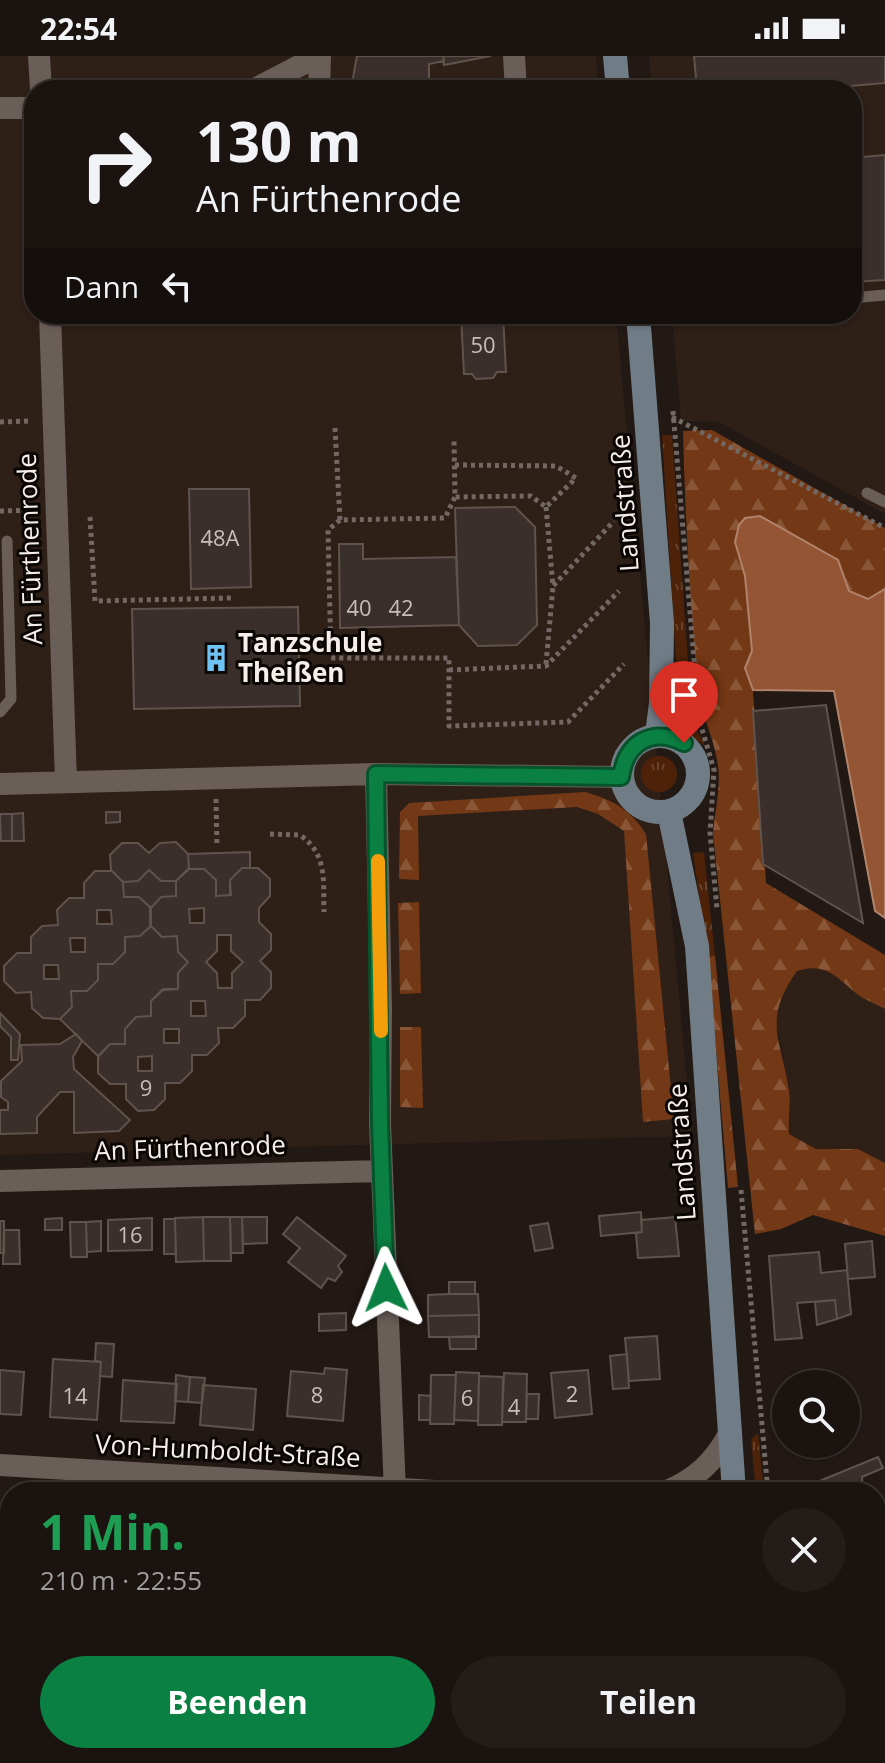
<!DOCTYPE html>
<html lang="de">
<meta charset="utf-8">
<style>
body{margin:0;font-family:"Open Sans",sans-serif;background:#231c18;color:#f1f3f6;height:100vh;display:flex;flex-direction:column;font-size:30px;white-space:nowrap}
*{box-sizing:border-box;margin:0}
p{font-size:26px;color:#9f9e9e}
.icon{flex:none;width:44px;height:44px;fill:none;stroke:currentColor;stroke-width:2;stroke-linecap:round;stroke-linejoin:round}
.map{position:relative;flex:1;overflow:hidden}
.details{position:absolute;left:0px;top:1426px;width:886px;height:282px;display:flex;flex-direction:column;background:#1a130f;border-radius:32px 32px 0 0;box-shadow:0 2px 6px #0004,0 0 0 2px #38322f}
.details>*{flex:none}
.banner{position:absolute;left:24px;top:24px;width:838px;height:244px;border-radius:32px;box-shadow:0 2px 6px #0004,0 0 0 2px #38322f;background:#1a130f;color:#f1f3f6;overflow:hidden}
.fabs{position:absolute;left:772px;top:1314px;display:grid;gap:16px}
.fabs a{display:grid;place-items:center;width:88px;height:88px;border-radius:50%;background:#1a130f;box-shadow:0 2px 6px #0004,0 0 0 2px #38322f;font-size:40px}
.pin{position:absolute;display:grid;place-items:center;width:68px;height:68px;color:#fff;margin:-82px -34px;border-radius:50% 50% 50% 0;rotate:-45deg;box-shadow:0 0 8px #0007}
.pin .icon{rotate:45deg}
.me{position:absolute;width:88px;margin:-44px;rotate:358deg;stroke-linejoin:round;filter:drop-shadow(0 0 6px #0008)}
.turn{display:flex;align-items:center;gap:28px;height:168px;padding:0 40px;font-size:36px}
.turn .icon{width:104px;height:104px;stroke-width:2.5}
.turn b{display:block;font-size:56px;line-height:68px}
.then{display:flex;align-items:center;height:76px;padding:0 40px;background:#0003;gap:16px;font-size:30px}
.round{display:grid;place-items:center;flex:none;width:84px;height:84px;border-radius:42px;background:#231c18}
.headline{display:flex;align-items:center;justify-content:space-between;height:136px;padding:0 40px}
h1{font-size:48px;font-weight:700;line-height:60px;color:#1e9e55}
.action{display:flex;gap:16px;margin-top:auto;padding:16px 40px}
.action a{flex:1;height:92px;border-radius:48px;background:#0b8043;color:#fff;font-size:32px;font-weight:700;line-height:92px;text-align:center}
.action a+a{background:#231c18;color:#f1f3f6}
.status{display:flex;justify-content:space-between;align-items:center;height:56px;padding:0 40px;background:#1a130f;direction:ltr}
.status svg{height:22px;fill:currentColor}
.map>svg:first-child{display:block}
.built{fill:#2e1f17}
.grass{fill:url(#grass-tufts)}
.forest{fill:url(#forest-firs)}
.water{fill:#935534;stroke:#b1836b;stroke-width:2}
.building{fill:#3a2f2a;stroke:#5f534d;stroke-width:2;fill-rule:evenodd}
.lines{fill:none;stroke-linecap:round;stroke-linejoin:round}
.path{stroke:#726964;stroke-width:5;stroke-dasharray:4 4;stroke-linecap:butt}
.lane{stroke:#6a5e58;stroke-width:11}
.street{stroke:#6a5e58;stroke-width:22}
.secondary{stroke:#717d86;stroke-width:24}
.route-casing{stroke:#07532c;stroke-width:20}
.route{stroke:#0b8043;stroke-width:14}
.slow{stroke:#f59e0b;stroke-width:14}
.labels{text-anchor:middle;stroke-width:6;stroke-linejoin:round;paint-order:stroke}
.number-label{font-size:22px;fill:#c7bebb}
.street-label{font-size:26px;fill:#f6eeeb;stroke:#090604}
.poi-label{font-size:26px;font-weight:bold;fill:#f6eeeb;stroke:#090604;text-anchor:start}
</style>
<div class="status"><b>22:54</b><svg viewBox="0 0 49 12"><path d="M0 12V9h3v3zM5 12V6h3v6zM10 12V3h3v9zM15 12V0h3v12zM26 1h20v11H26zM47 4h2v5h-2z"/></svg></div>
<div class="map">
<svg width="885" height="1707" viewBox="0 0 885 1707">
<defs>
<pattern id="grass-tufts" width="24" height="20" patternUnits="userSpaceOnUse" patternTransform="scale(2)"><rect width="24" height="20" fill="#4d2209"/><path d="M3 7l-1-3M5 7V3M7 7l1-3M15 17l-1-3M17 17v-4M19 17l1-3" fill="none" stroke="#67422d"/></pattern>
<pattern id="forest-firs" width="22" height="20" patternUnits="userSpaceOnUse" patternTransform="scale(2)"><rect width="22" height="20" fill="#733815"/><path d="M5 1l3.5 6h-7zM16 11l3.5 6h-7z" fill="#885537"/></pattern>
</defs>
<rect width="100%" height="100%" fill="#231914"/>
<!-- built -->
<path class="built" d="M0,0H596L598,34H34V258H616L692,1080L0,1099Z
M649,0H885V458L719,366L681,365L672,258H852V34H652Z
M813,910L834,916L856,937L885,953V1107L858,1093H816L789,1078L790,1036L775,961L780,943L797,914Z"/>
<!-- grass -->
<path class="grass" d="M662,379H672L690,635L678,637Z
M692,649L696,672L705,690L683,674L681,651Z
M641 718a18 18 0 1 1 36 0a18 18 0 1 1-36 0Z
M704,796L715,900L708,901L693,797Z
M758,1377L764,1436H756L751,1383Z
M17,1698H148L131,1707H0Z"/>
<!-- forest -->
<path class="forest" d="M712,374L885,472V535C873,547 864,543 849,537L838,505L745,522L752,596L746,613L753,636L766,827L885,899V953C876,948 865,944 857,938C836,921 826,906 797,915C762,965 781,981 789,1034C791,1048 788,1064 789,1078L816,1093H858L885,1107V1180L813,1159L781,1173L755,1178L713,777C715,753 722,728 717,704C713,680 701,658 698,633C690,547 685,461 683,375Z
M585,736C613,744 630,753 646,778L674,1063L643,1066L624,775L598,758L577,751L418,760L419,824L399,823L400,756L409,747Z
M419,846L421,937L400,938L398,847Z
M715,900L738,1131L728,1132L708,901Z
M400,971H421L423,1052L400,1051Z"/>
<!-- water -->
<path class="water" d="M760,460L838,504L849,535L868,543L885,533V862L875,855L834,635L753,634L745,612L752,595L745,520L735,486L739,469L745,462Z"/>
<!-- building -->
<path class="building" d="M357,0H443L444,5L429,8V28H437L436,34H359L351,33Z
M443,0H491L444,9Z
M694,0H885V27L805,34H697Z
M885,99V224L852,226V102Z
M448,258H503L506,316H497L493,322L476,323L472,318H464L461,260L455,262Z
M189,433H249L251,531L191,533Z
M515,451L535,471L537,569L517,589L478,590L459,569L455,452Z
M339,488H363V503L456,501L459,569L340,572Z
M298,551L300,650L134,653L132,553Z
M826,649L863,867L763,808L753,655Z
M106,756H120V766L106,767Z
M23,757L24,785H12V758Z
M0,758H12V785H1Z
M176,786L188,798L189,813L176,825H161L149,814L138,825L123,826L111,814L110,799L122,787H138L149,797L160,787Z
M250,796V812H242L230,824V839L216,840V824L204,813H189L188,798Z
M242,812H258L270,823V840L259,852V866L271,878V894L260,905L271,916V932L260,944H245V960L233,972H218L219,987L207,999H192V1015L180,1027H165V1043L154,1054L138,1055L126,1043V1028H110L98,1017V1001L110,988H125V973L136,961L151,960V945L163,934L178,933V917L188,906L178,896L177,880L162,881L150,869V853L161,841L176,840V825L188,813H204L216,824V840L231,839L230,824ZM204,852V867H190L189,853ZM217,879H231V895L243,906L232,917V932H218L217,917L206,906L217,895ZM191,945H205L206,960H191ZM164,973H179V987H164ZM152,1000V1015H138V1001Z
M149,814L161,825H176V840L161,841L151,852L139,841H124L123,826L138,825Z
M95,815H112L123,826L124,841H139L151,852V870L140,880L125,881V896L113,908H98V924L87,935H71L72,951L60,963L43,962L32,952L31,936L16,937L4,925V910L17,897H31V881L42,870L58,869L57,854L69,842H84V827ZM97,854H111L112,868H97ZM70,882H85V896H71ZM44,909H58L59,923H44Z
M151,870L162,881L177,880L178,896L188,906L178,917V933H163L151,945V960L136,961L125,973V988H110L98,1000L60,963L72,951L71,935H87L98,924V908H113L125,896V881L140,880Z
M0,957L20,978L18,1004H11V981L0,970Z
M76,978L82,985L73,1001L74,1013L130,1064L119,1075L74,1077V1036H60L37,1061V1077L0,1078V1054H8V1046L1,1041V1025L22,1005L21,989L60,988Z
M641,1156L642,1176L601,1180L599,1160Z
M203,1161H230L231,1205H204Z
M203,1161L204,1205L176,1206L175,1162Z
M230,1161H242L243,1197H231Z
M242,1161H267V1187L243,1188Z
M297,1161L346,1200L338,1210L342,1216L335,1225L328,1222L321,1232L288,1206L300,1192L283,1178Z
M675,1161L679,1200L638,1202L636,1177L642,1176L641,1164Z
M62,1162V1174H45V1163Z
M152,1162V1194L108,1195V1164Z
M164,1163H175L176,1198H164Z
M0,1165H4V1197H0Z
M101,1165V1195L87,1196L86,1166Z
M70,1166H86L87,1201H71Z
M548,1167L553,1192L535,1195L530,1170Z
M4,1174H19L20,1208H3Z
M872,1185L875,1221L848,1223L845,1188Z
M819,1196L821,1217L847,1214L851,1258L837,1263L835,1244L797,1247L802,1282L775,1284L769,1200Z
M449,1226H475V1238H449Z
M449,1238H478L479,1259L428,1260V1239Z
M835,1244L837,1263L817,1269L815,1246Z
M346,1257V1274L319,1275V1258Z
M479,1259V1281H429L428,1260Z
M476,1280V1293H450L449,1281Z
M657,1280L660,1323L629,1325L625,1282Z
M96,1287L114,1288L112,1321L100,1320L101,1306L95,1305Z
M627,1298L629,1332L613,1333L610,1300Z
M53,1303L101,1306L97,1364L50,1361Z
M325,1312L347,1314L343,1365L287,1360L291,1315L324,1318Z
M0,1314L24,1316L21,1359L0,1358Z
M588,1314L592,1358L555,1362L551,1317Z
M456,1316L479,1317L478,1365L454,1364Z
M504,1317L527,1318L526,1366H502Z
M176,1319L190,1321L188,1346L175,1345Z
M431,1319H456L454,1368H430Z
M479,1320L503,1321L502,1369H478Z
M190,1321L205,1322L202,1347L188,1346Z
M123,1324L177,1328L174,1367L121,1365Z
M203,1329L256,1333L253,1374L200,1369Z
M527,1338H539L538,1363H526Z
M419,1339L431,1340L430,1364H419Z
M878,1401L883,1412L862,1421L863,1436H823L822,1424Z
M822,1424L823,1436H792Z
M885,1470V1494L876,1495V1472Z
M10,1572V1600L0,1587V1580Z
M0,1587L10,1600L1,1609L0,1608Z
M1,1609L10,1621L7,1640L0,1630Z
M427,1698H525V1703L428,1707Z
M557,1698H598L599,1707H558Z
M677,1698H706L707,1707H678Z"/>
<g class="lines">
<!-- path -->
<path class="path" d="M673,355L699,663L714,714L710,777L717,853
M672,361L885,472
M0,366L31,365
M335,372L340,464L445,462L455,441L454,384
M455,409L556,410L576,422L546,451L531,440L455,441
M546,451L553,530L614,465
M0,455L35,454
M90,461L95,545L231,542
M340,464L328,474L331,602H449V670L568,666L624,608
M546,608L553,530
M449,614L546,610L619,535
M216,743L217,791
M270,778L300,779C328,798 323,826 324,856
M741,1134L768,1436
M793,1707V1698"/>
<!-- lane -->
<path class="lane" d="M852,242L885,239
M867,437L885,446
M0,656L11,643L7,485"/>
<!-- street -->
<path class="street" d="M39,0L41,34
M514,0L516,34
M253,34L318,0
M319,34L320,0
M0,52H34
M50,258L66,726
M376,718L381,953L380,1067L395,1436
M0,728L376,718L621,721
M0,1125L381,1115
M0,1409L452,1436
M665,1436C696,1423 714,1406 729,1378
M370,1707L371,1698"/>
<!-- secondary -->
<path class="secondary" d="M615,0L618,34
M638,258L662,567L661,647L657,679
M622 718a38 38 0 1 1 76 0a38 38 0 1 1-76 0Z
M669,756L697,890L734,1436
M758,1698L759,1707"/>
</g>
<g class="lines">
<!-- route casing -->
<g class="route-casing">
<path id="route" d="M386,1232L380,1067L376,718L621,721C626,686 652,671 684,687"/>
</g>
<!-- route -->
<use href="#route" class="route"/>
<!-- slow -->
<path class="slow" d="M378,805L381,975"/>
</g>
<!-- icons -->
<defs>
<g id="building-bare" transform="scale(2.16)"><path d="M-4-6H4V6H1V3H-1V6H-4ZM-2.5-4.3h1.7v1.8h-1.7ZM.8-4.3h1.7v1.8H.8ZM-2.5-1h1.7V.8h-1.7ZM.8-1h1.7V.8H.8Z" fill="#6fc2f4" stroke="#090604" stroke-width="2.5" paint-order="stroke"/></g>
</defs>
<g fill-rule="evenodd">
<use href="#building-bare" x="216" y="602"/>
</g>
<g class="labels">
<!-- number labels -->
<g class="number-label">
<text x="483" y="297">50</text>
<text x="220" y="490">48A</text>
<text x="359" y="560">40</text>
<text x="401" y="560">42</text>
<text x="146" y="1040">9</text>
<text x="130" y="1187">16</text>
<text x="572" y="1346">2</text>
<text x="317" y="1347">8</text>
<text x="75" y="1348">14</text>
<text x="467" y="1350">6</text>
<text x="514" y="1359">4</text>
</g>
<!-- street labels -->
<g class="street-label">
<text transform="translate(625 447) rotate(-94)" y="9">Landstraße</text>
<text transform="translate(30 493) rotate(-92)" y="9">An Fürthenrode</text>
<text transform="translate(190 1092) rotate(-2)" y="9">An Fürthenrode</text>
<text transform="translate(682 1096) rotate(-94)" y="9">Landstraße</text>
<text transform="translate(228 1395) rotate(3)" y="9">Von-Humboldt-Straße</text>
</g>
<!-- poi labels -->
<g class="poi-label">
<text x="238" y="596">Tanzschule<tspan x="238" dy="30">Theißen</tspan></text>
</g>
</g>
</svg>
<div class="fabs">
<a><svg class="icon" aria-label="search" viewBox="0 0 24 24"><circle cx="10" cy="10" r="6"/><path d="M15 15l6 6"/></svg></a>
</div>
<div class="pin" style="left:684px;top:687px;background:#d93025"><svg class="icon" aria-label="arrive" viewBox="0 0 24 24"><path d="M6 21V4h12l-3 4 3 4H6"/></svg></div>
<svg class="me" style="left:386px;top:1232px" viewBox="-20 -20 40 40"><path d="M0-17L14 15 0 8-14 15z" fill="#0b8043" stroke="#fff" stroke-width="4"/></svg>
<div class="banner">
<div class="turn"><svg class="icon" aria-label="right" viewBox="0 0 24 24"><path d="M7 20v-9h11M14 6l5 5-5 5"/></svg><div><b>130 m</b>An Fürthenrode</div></div>
<div class="then">Dann<svg class="icon" aria-label="left" viewBox="0 0 24 24"><path d="M17 20v-9H6M10 6l-5 5 5 5"/></svg></div>
</div>
<section class="details">
<div class="headline"><div><h1>1 Min.</h1><p>210 m · 22:55</p></div><a class="round"><svg class="icon" aria-label="close" viewBox="0 0 24 24"><path d="M6 6l12 12M18 6L6 18"/></svg></a></div>
<div class="action"><a>Beenden</a><a>Teilen</a></div>
</section>
</div>
